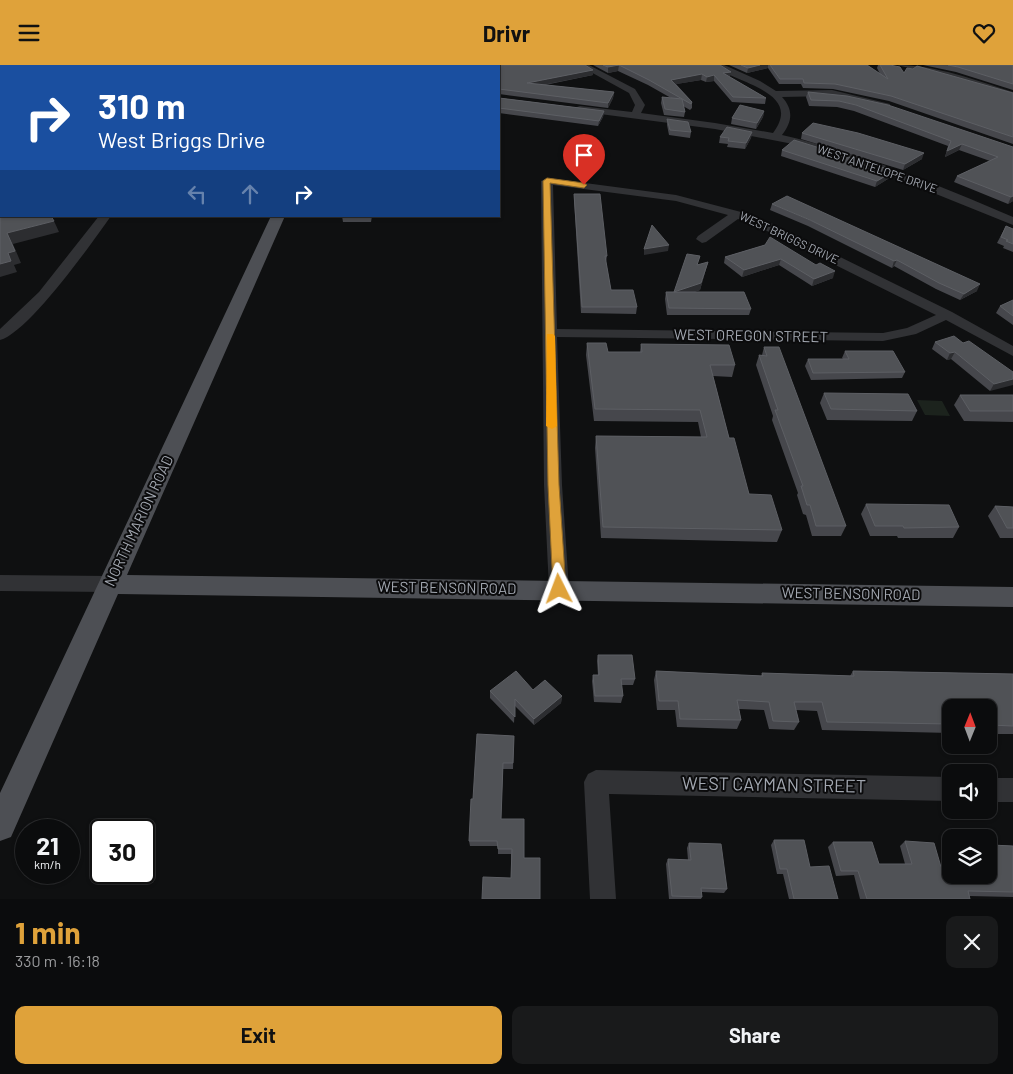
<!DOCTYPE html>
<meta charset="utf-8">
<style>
body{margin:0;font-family:Barlow,sans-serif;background:#191a1b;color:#f1f3f6;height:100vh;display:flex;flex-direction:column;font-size:19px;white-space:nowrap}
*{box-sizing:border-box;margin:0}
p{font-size:16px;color:#9a9b9d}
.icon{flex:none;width:28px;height:28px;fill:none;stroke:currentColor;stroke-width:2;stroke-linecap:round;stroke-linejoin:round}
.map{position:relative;height:834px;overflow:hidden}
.drawer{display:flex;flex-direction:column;background:#0b0c0d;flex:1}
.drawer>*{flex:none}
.guide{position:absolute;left:0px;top:0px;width:500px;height:152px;box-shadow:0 1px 4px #0004,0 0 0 1px #2b2c2e;background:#1a4fa0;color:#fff;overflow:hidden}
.needle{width:32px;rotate:1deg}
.fabs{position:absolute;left:942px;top:634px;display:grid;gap:10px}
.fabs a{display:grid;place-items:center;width:55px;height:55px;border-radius:10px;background:#0b0c0d;box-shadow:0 1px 4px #0004,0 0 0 1px #2b2c2e;font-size:25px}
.speed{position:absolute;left:15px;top:754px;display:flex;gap:10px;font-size:25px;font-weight:700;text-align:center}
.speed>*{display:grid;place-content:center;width:65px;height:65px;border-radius:50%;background:#0b0c0d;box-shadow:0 1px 4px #0004,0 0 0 1px #2b2c2e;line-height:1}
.speed small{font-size:12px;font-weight:400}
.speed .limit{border:2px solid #111;border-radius:8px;background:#fff;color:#111}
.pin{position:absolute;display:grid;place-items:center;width:42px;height:42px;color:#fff;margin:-51px -21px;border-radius:50% 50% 50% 0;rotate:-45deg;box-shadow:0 0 5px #0007}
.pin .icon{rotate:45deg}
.me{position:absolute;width:55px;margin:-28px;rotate:357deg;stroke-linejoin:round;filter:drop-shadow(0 0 4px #0008)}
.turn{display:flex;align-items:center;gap:18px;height:105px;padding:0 15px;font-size:22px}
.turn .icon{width:65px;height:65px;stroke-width:2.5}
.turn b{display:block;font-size:35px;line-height:42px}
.lanes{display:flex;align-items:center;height:48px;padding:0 15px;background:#0003;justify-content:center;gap:25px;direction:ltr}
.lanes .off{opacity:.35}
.round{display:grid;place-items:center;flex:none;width:52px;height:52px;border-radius:10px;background:#191a1b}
.summary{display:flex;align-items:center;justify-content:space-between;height:85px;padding:0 15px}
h1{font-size:30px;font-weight:700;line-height:38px;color:#dfa23a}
.primary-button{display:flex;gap:10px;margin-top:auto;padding:10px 15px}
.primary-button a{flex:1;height:58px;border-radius:10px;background:#dfa23a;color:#111;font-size:20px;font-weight:700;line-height:58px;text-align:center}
.primary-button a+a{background:#191a1b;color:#f1f3f6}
header{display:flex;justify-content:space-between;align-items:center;height:65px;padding:0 15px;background:#dfa23a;color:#111;font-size:22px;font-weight:700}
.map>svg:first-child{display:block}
.green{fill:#1c231d}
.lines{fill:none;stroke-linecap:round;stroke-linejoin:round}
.minor{fill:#313235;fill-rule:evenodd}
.major{fill:#4d4f54;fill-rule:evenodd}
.wall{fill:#46474c}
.shaded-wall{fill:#2c2d30}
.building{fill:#505256;stroke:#5d5f64}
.route{fill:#dfa23a;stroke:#916926}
.slow{fill:#f59e0b}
.labels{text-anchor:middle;stroke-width:4;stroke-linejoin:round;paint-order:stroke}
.far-street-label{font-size:12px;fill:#a2a7b0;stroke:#0b0b0c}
.street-label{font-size:15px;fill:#a2a7b0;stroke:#0b0b0c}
.near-street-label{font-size:18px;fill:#a2a7b0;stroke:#0b0b0c}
</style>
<header><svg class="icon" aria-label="menu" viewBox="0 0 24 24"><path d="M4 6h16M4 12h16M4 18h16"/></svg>Drivr<svg class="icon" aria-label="heart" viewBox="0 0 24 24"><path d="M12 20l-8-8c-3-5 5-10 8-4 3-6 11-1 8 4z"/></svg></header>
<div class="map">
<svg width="1013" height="834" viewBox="0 0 1013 834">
<rect width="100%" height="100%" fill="#0f1011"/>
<!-- green -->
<path class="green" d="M917,335L942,336L950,351L925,350Z"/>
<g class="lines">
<!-- minor -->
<path class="minor" d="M74,0H83V1H75Z
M578,0H589L635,24L645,40L641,48L715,58L773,68C805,26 733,18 713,0H724L731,3L760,16L776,26L832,25L890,39V43L887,44L832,31L782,32C794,45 792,57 782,70C862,88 938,120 1013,152V160L874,104L793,79L715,64L577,46V42L580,41L632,47L635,40L629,28Z
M897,0C936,0 975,15 1013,27V33L954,14Z
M547,113L676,130L741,147L773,159L952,247L1013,281V291L946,255L916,269L883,276L557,272L562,420L569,524L566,530L559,532L552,530L549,524L544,420L541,116ZM553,120L676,136L728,150L698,171L696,174L702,178L706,177L738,154L765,165L936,250L907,263L883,268L557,264Z
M99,151H111C92,178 28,268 0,275V264L39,227Z
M0,510L110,511L117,513L120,519L117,525L110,527L0,526Z
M596,705L951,712V736L609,729L616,834H590L584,717L588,709Z
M989,713H1013V737H989Z"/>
<!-- major -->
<path class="major" d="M342,0H352V1H342Z
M271,151H285L127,510L1013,522V542L118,529L11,772L0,776V728Z"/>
</g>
<!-- wall -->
<path class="wall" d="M476,0H585L593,5V10L545,20L614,27L613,33L608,43L499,29Z
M593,0H720L730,12H729L766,33L765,39L732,37L714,16L706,17L701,15L676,19L692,37V43L690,45L683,41L685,47L684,52L664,50L661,38L662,32L671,33L648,20L618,6L608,8Z
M729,0H867L880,9L877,3L878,0H890L904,8L1013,28V79L889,36L833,24L803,23L801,19H779L768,3L747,8Z
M923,0H1013V25L956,7Z
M808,27L1013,82V136L1008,139L954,117L957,111L990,96L959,85L945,92L948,81L854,46L837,42L809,41L806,32Z
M499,33L604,46L603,52L598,61L499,48Z
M764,46L763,52L756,64L731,59L732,53Z
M667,54L691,67L690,73L669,70L667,60Z
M752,67L751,73L745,84L727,82L728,79L719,78L720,72Z
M802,68L922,94L903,105L801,74Z
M782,85L894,106L891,112L875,122L781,91Z
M574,129L607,191L606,197L611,225L637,242L636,249L581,248L574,135Z
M772,139L977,226L960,235L936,224L894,201L892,203L808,161L770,145Z
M342,151H372L371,157H343Z
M1006,161L1013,164V187L1003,183L1004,181L997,178Z
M765,180L833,213L812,221L779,200L742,212L724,198L725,192Z
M708,197L700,225L694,227L751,244L749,250H667L665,234L666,227H674L698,200Z
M1013,235V260L996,248L1000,241Z
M935,277L963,278L1013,307L990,326L951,294L947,295L932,284Z
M587,278L608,287H640L641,279L735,300L732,312L713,311L729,373L749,429L782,465L777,477L601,473L595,383L596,371L701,372L698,357L594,356L586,290Z
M764,282L846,461L841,471H812L806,450L803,449L797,430L798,428L772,355L773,351L756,300L759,290H762Z
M845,286L905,307L902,313L811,315L805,301L808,294H843L842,293Z
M824,328L917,346L912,356L827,355L820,338Z
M960,330H1013V357L964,356L954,340Z
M866,439L959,462L953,473H898L897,471H870L861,449Z
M995,441L1013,442V473H1000L988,451Z
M598,590L635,614L633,620H621L623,631L621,638L594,637L592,616L593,610H598L597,596Z
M656,606L761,611L762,608L850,611L853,606L1013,609V669H989V642H951V668L822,665L817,646L796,645L799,657L794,665L769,664L764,645L739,644L741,655L737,664L677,662L675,645H657L654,615Z
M533,625L562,631L561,638L534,660L515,641L514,658L490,633V626Z
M514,671L513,704H503L501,754H524L511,813V789H498V781H470L469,776L473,734Z
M774,775L810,802L838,834H789L783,809H777L771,780Z
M905,776L941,802L989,810V782L991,780L1013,781V832L969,831L970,834H860L854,810L836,811L828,782L833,777L879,799H905L900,781Z
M689,778L727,824L724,828L702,827V832L701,834H669L666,799L668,794L688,795L687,783Z"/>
<!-- shaded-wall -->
<path class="shaded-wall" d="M619,0L618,6L608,8V2Z
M760,0H768V3L747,8L748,3Z
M593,5V10L527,23V18Z
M731,7L730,12L722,14L723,8Z
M702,9L701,15L671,20V15Z
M714,10V16L706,17L707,12Z
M614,27L613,33L608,43V38Z
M604,46L603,52L598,61L599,56Z
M764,46L763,52L756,64L757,58Z
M752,67L751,73L745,84L746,78Z
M962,79L959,85L945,92L947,86Z
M924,88L922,94L903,105L905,99Z
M894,106L891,112L875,122L877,116Z
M0,116H1V124H0Z
M1013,131V136L1008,139L1011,132Z
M54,156L59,167L13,179L21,198L14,200L17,207L0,212V199L8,188L7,168Z
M669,180L668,186L644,190V184Z
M781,194L779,200L742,212L744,205Z
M897,195L894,201L892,203L894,196Z
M708,197L700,225L673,234L674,227Z
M835,206L833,213L812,221L814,214Z
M980,219L977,226L960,235L964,229Z
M955,287L951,294L947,295L950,288Z
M1013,314V320L990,326L994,319Z
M562,631L561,638L534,660V654Z"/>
<!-- building -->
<path class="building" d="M24,0H53L54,1H24Z
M478,0H585L593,5L527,18L614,27L608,38L499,24V1H477Z
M603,0H720L731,7L723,8L766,33L733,32L714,10L707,12L702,9L671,15L692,37L691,39L649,15L619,0L608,2Z
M741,0H760L748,3Z
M770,0H867L888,14L880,0H890L900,2L904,8L907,3L913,4L917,1L1013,28V72L891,31L835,19L804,18L803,14H780Z
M948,0H1013V19L958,2Z
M0,12L1,16V116H0Z
M808,27L847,31L888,40L1013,82V131L1011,132L957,111L998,92L962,79L947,86L951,76L856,40L839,36L811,35Z
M662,32L682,34L685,47L665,44Z
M499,33L604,46L599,56L499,43Z
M740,40L764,46L757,58L732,53Z
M667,54L688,57L691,67L670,65Z
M813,58L858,68L924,88L905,99L802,68Z
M727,62L752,67L746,78L728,76L729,73L720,72Z
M794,75L894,106L877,116L782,85Z
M574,129H600L607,191H605L611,225H633L637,242H582Z
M787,131L980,219L964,229L939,218L897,195L894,196L810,155L772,139Z
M4,151H51L54,156L7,168L15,186L8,188L11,196L0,199V152Z
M652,160L669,180L644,184Z
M1006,161L1013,164V179L1006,176L1008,175L1001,172Z
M770,172L816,200L820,198L835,206L814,214L781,194L744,205L725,192L765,180Z
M687,189L700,191L697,200L708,197L701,218L674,227H744L751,244L669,243L666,227H674Z
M1013,235V251L1000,241Z
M954,271L963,278L969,276L1013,307V314L994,319L955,287L950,288L935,277Z
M587,278H606L608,287H642L641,279L729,280L735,300H710L729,373H734L749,429L771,430L782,465L603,462L596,371L707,372L700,345L595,344Z
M764,282H779L846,461H816L810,440H807L801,421H803L775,345H778L759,290L767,291Z
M845,286H893L905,307L813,308L808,294H849Z
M824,328L908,329L917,346L831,344Z
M960,330H1013V346H970Z
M866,439L949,440L959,462L904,463L903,461H875Z
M995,441L1013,442V463H1007Z
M598,590H632L635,614H621L623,631H595L593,610H599Z
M516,606L533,625L545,615L562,631L534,654L515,634V652L490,626Z
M656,606L763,611L762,608L854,611L853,606L1013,609V661L989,660V642H951V659L827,657L822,637H794L799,657L773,656L769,637L737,635L741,655L680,654L678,636H659Z
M477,669L514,671L513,698H503L501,754H524V793H540V834H482L483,812L511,813L512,784H498L497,776H469L471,734H473Z
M774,775H804L810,802L829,801L838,834H794L787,804H780Z
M905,776L934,778L941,802H951V810H989V791H995L991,780L1013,781V827L968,826L970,834H867L858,806H841L833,777H872L879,799H912Z
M689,778L721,779L727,824L701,823L702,832L672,831L668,794L691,795Z"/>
<!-- route -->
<path class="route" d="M547,113L584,118L587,120L584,123L550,118L559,420L566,524L564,528L559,530L555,528L553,524L548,420L543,116Z"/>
<!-- slow -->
<path class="slow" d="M547,269H553L555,271L557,361L552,364L546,361Z"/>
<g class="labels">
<!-- far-street labels -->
<g class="far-street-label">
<text transform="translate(877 104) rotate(19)" y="4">WEST ANTELOPE DRIVE</text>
<text transform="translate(789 173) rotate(25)" y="4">WEST BRIGGS DRIVE</text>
</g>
<!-- street labels -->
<g class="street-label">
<text transform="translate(751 271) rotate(1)" y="5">WEST OREGON STREET</text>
<text transform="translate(139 456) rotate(-65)" y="5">NORTH MARION ROAD</text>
<text transform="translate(447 523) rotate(1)" y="5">WEST BENSON ROAD</text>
<text transform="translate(851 529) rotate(1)" y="5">WEST BENSON ROAD</text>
</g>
<!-- near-street labels -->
<g class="near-street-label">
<text transform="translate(774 720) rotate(1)" y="6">WEST CAYMAN STREET</text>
</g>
</g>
</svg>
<div class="fabs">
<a><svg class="needle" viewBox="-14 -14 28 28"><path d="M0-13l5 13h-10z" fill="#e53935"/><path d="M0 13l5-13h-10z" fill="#9a9b9d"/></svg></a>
<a><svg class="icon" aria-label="sound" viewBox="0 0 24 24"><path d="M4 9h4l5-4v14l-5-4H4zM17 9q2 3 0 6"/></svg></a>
<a><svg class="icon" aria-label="layers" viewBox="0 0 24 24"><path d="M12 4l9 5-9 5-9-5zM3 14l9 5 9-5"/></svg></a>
</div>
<div class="speed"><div>21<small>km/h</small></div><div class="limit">30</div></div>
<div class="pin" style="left:584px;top:120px;background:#d93025"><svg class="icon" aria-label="arrive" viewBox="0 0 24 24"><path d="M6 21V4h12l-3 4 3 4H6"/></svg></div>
<svg class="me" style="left:559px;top:524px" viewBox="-20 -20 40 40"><path d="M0-17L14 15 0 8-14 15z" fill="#dfa23a" stroke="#fff" stroke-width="4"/></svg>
<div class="guide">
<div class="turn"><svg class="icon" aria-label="right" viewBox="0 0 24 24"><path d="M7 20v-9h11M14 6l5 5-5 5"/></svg><div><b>310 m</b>West Briggs Drive</div></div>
<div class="lanes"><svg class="icon off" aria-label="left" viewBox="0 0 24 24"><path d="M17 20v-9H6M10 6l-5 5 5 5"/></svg><svg class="icon off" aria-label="ahead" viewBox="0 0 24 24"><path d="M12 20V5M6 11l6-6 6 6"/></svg><svg class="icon" aria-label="right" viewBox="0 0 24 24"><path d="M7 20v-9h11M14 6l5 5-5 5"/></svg></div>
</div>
</div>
<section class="drawer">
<div class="summary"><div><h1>1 min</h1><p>330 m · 16:18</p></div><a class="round"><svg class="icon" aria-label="close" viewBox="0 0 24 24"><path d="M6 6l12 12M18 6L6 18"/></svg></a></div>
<div class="primary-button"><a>Exit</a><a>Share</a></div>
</section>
